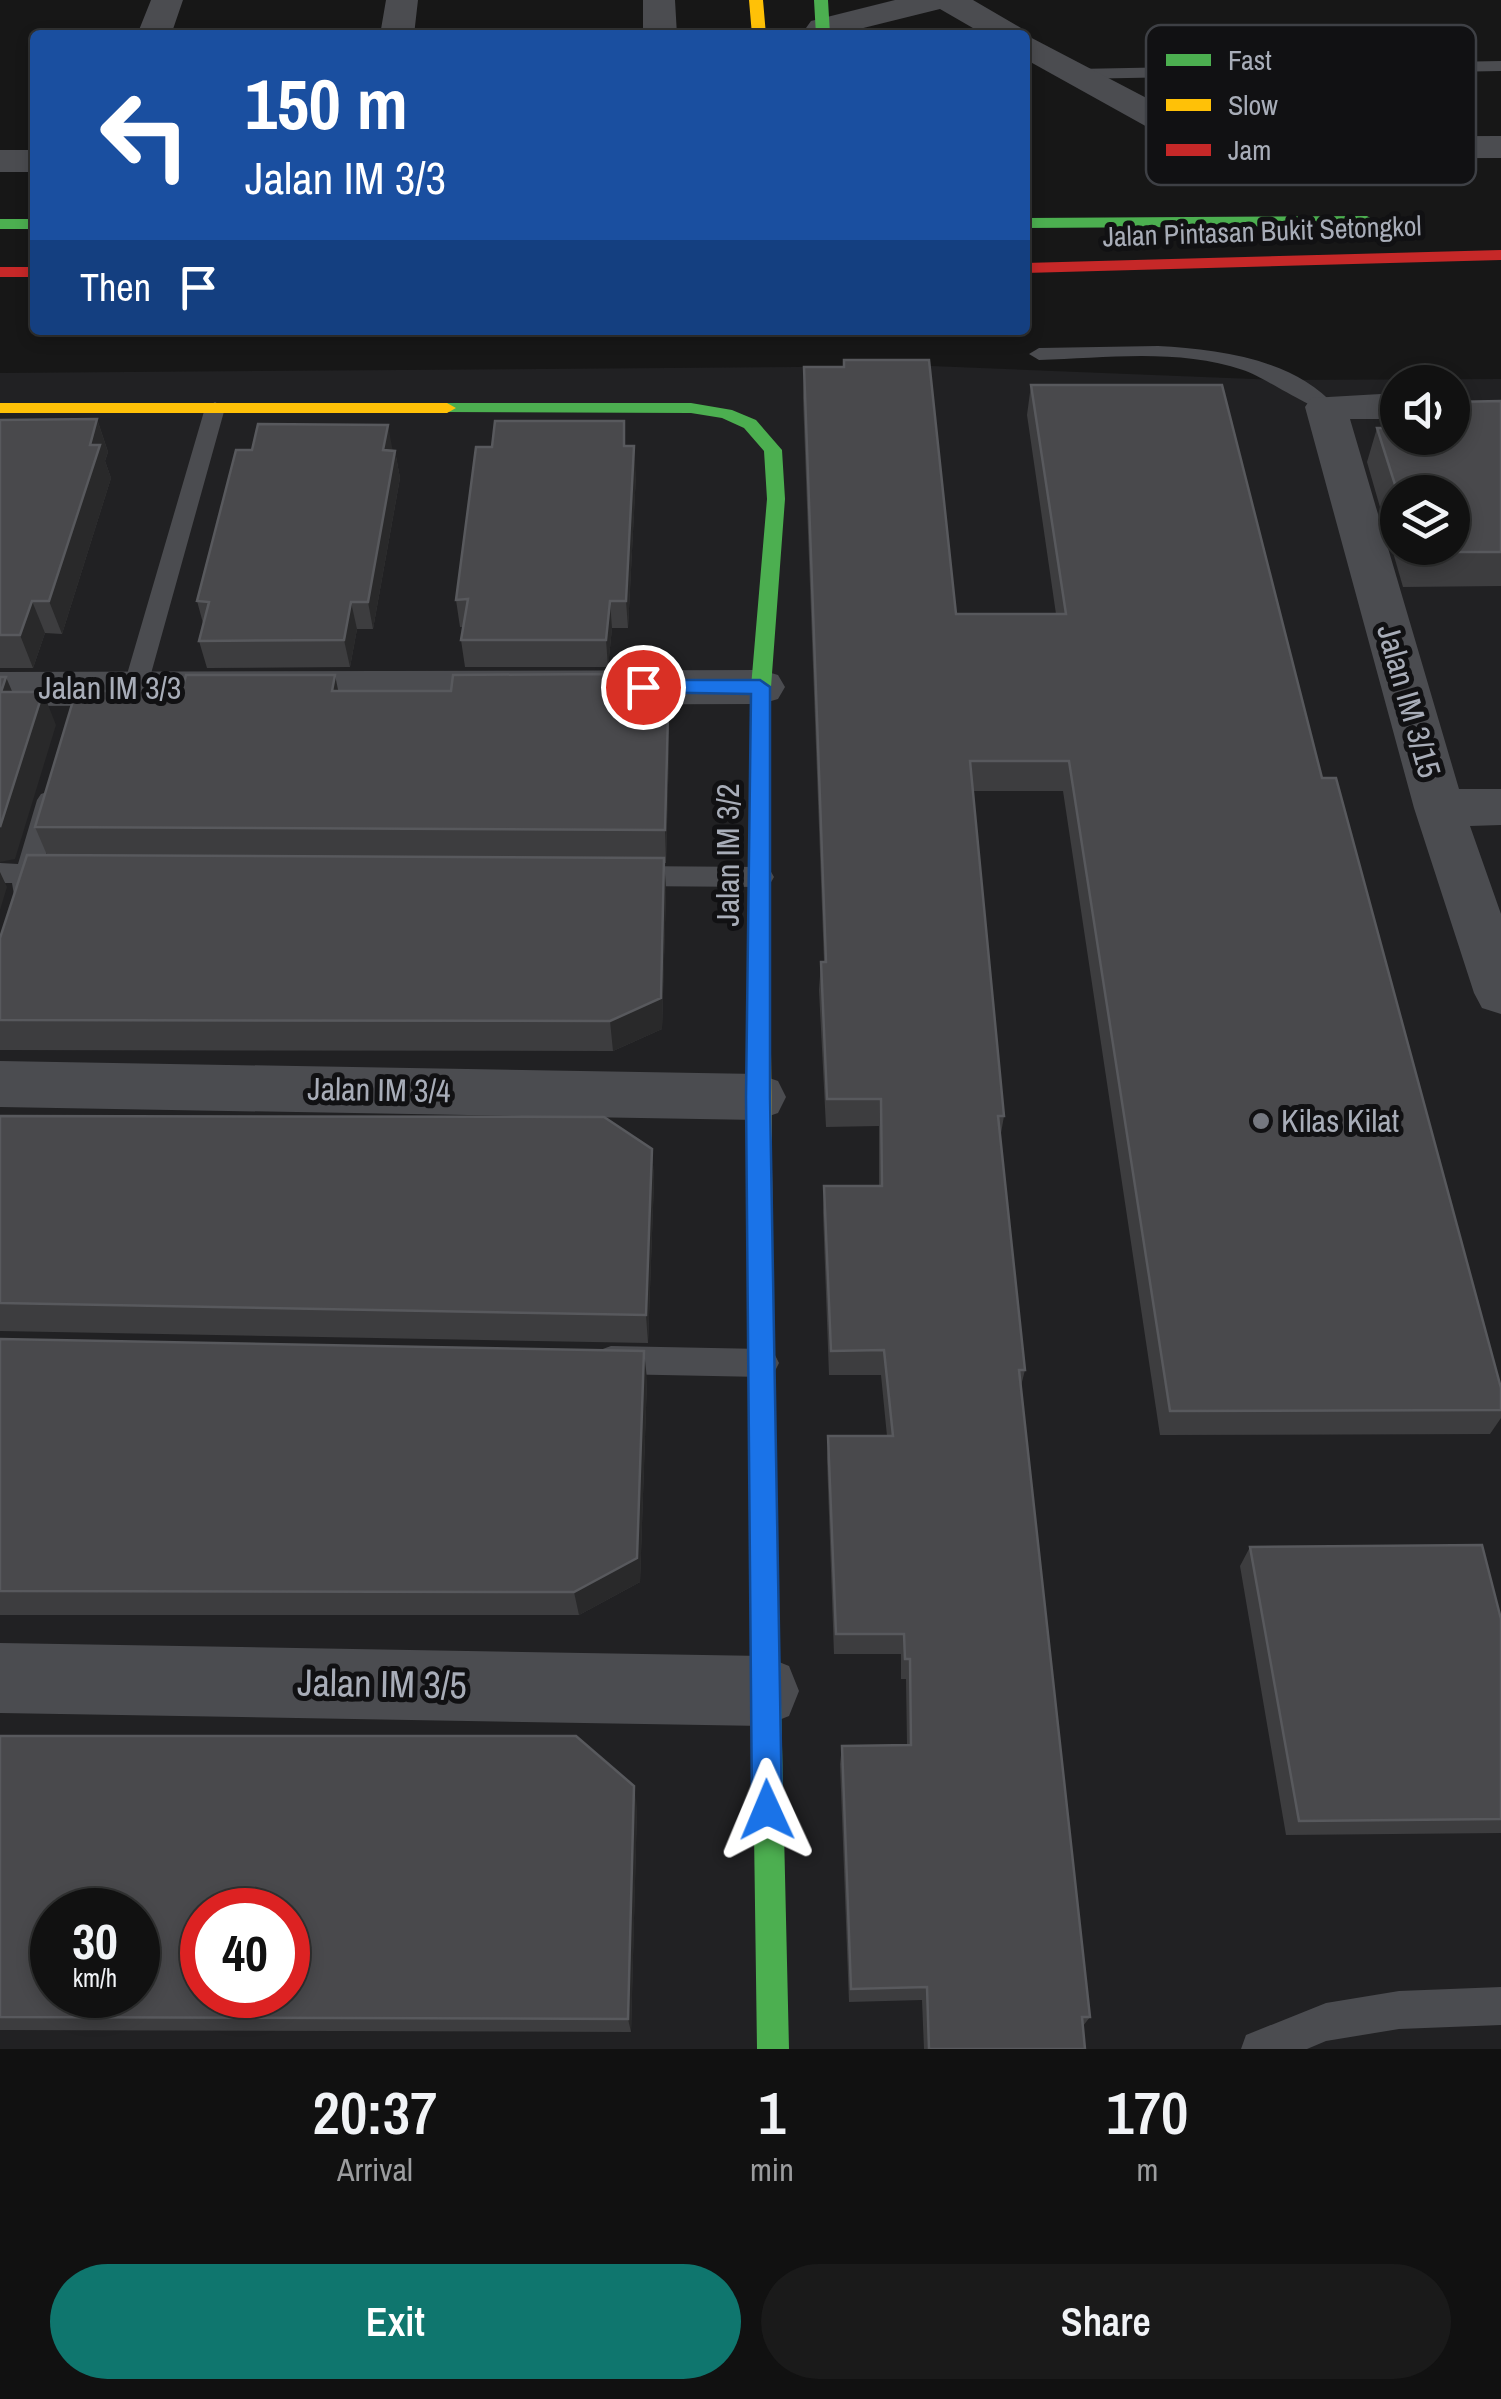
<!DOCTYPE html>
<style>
body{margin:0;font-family:"Archivo Narrow",sans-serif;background:#1a1a1a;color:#f1f3f6;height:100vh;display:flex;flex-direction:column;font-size:38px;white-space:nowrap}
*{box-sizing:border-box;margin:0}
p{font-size:32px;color:#9c9d9f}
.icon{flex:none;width:55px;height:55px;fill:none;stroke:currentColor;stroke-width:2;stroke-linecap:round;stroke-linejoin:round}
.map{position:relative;height:2049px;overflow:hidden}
.sheet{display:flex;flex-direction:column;background:#111;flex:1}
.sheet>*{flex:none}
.guide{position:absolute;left:30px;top:30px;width:1000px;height:305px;border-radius:10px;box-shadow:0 5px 15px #0003,0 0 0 2px #303131;background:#1a4fa0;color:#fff;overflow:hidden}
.fabs{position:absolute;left:1380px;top:365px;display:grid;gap:20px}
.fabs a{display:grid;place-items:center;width:90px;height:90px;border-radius:50%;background:#111;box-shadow:0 5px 15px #0003,0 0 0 2px #303131;font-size:50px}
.speed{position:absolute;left:30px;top:1888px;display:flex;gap:20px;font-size:50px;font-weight:700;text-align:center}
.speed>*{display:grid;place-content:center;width:130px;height:130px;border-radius:50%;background:#111;box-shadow:0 5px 15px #0003,0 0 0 2px #303131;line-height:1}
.speed small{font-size:25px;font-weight:400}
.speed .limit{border:15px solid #d22;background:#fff;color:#111}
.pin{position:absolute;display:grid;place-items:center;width:85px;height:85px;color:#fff;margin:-42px;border:5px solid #fff;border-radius:50%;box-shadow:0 2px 10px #0007}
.me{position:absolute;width:110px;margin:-55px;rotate:359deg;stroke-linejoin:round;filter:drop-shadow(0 0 8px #0008)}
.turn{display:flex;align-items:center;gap:35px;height:210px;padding:0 50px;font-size:45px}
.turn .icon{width:130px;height:130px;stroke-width:2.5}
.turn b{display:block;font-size:70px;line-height:85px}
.then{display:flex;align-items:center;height:95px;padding:0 50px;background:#0003;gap:20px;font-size:38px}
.eta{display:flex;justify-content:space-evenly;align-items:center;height:170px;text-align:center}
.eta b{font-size:60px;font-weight:600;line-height:70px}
.primary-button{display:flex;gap:20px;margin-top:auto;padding:20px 50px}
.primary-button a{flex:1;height:115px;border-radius:60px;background:#0f766e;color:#fff;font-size:40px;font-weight:600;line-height:115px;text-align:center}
.primary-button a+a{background:#1a1a1a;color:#f1f3f6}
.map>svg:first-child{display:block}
.built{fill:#212123;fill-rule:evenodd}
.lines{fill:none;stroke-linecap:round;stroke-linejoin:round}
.lane{fill:#4b4c50;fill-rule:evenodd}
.street{fill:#4b4c50;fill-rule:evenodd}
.fast{fill:#4caf50;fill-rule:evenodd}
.slow{fill:#ffc107;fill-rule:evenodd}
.jam{fill:#c62828;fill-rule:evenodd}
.wall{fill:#3d3d3f;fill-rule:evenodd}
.shaded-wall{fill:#29292a}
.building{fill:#49494c;stroke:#58595d;stroke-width:2.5;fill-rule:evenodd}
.route{fill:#1a73e8;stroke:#114b97;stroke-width:2.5}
.poi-dot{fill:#757880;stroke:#111113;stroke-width:4}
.labels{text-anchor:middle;stroke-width:10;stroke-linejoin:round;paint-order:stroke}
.far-street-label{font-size:28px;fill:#a8adb8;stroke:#111113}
.street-label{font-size:32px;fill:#a8adb8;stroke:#111113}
.poi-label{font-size:32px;fill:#a8adb8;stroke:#111113;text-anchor:start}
.near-street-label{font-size:38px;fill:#a8adb8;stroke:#111113}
.key{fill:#111113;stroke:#3e4045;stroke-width:2.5}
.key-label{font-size:28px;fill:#a8adb8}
</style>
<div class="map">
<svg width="1501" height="2049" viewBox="0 0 1501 2049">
<rect width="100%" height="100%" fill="#171717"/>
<!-- built -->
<path class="built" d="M931,366L1276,380L1501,379V2049H0V373ZM1398,382H1452V438H1398ZM1398,492H1452V548H1398ZM52,1910H138V1995H52ZM202,1910H288V1995H202Z"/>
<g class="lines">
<!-- lane -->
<path class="lane" d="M1501,61V71L1076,79L1067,74L1076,69Z
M1158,346C1218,349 1294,359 1336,407L1333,411C1318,415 1265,377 1243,370C1179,348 1105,358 1039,360L1029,354L1039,348Z
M215,402L225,408L147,688L135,696L127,694L123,688L205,408Z
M50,791L59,794L63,800L43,864L67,867L71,874L67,881L37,883L32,895H14L12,883H0V863L18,864L37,800L41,794Z
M626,866L761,867L770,870L774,877L770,884L761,887L626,886L617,883L613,876L617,869Z
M611,1346L763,1349L774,1353L779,1363L774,1373L763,1377L611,1374L600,1370L595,1360L600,1350Z
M1501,1987V2025L1399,2029L1326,2041L1307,2049H1241L1246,2035L1326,2003L1399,1991Z"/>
<!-- street -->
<path class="street" d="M151,0H183L171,35H137Z
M386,0H418L414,35H380Z
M643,0H675L677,35H643Z
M895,0H973L1021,28L1026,35L1202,127L1233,137L1501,136V158L1230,159L1176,143L1025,59V35H985L940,9L835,35H811L806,28L811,21Z
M0,150H35V172H0Z
M1398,393V419H1350L1459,789H1501V825L1470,826L1501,914V1014L1482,1008L1474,993L1414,808L1305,407L1311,398Z
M761,670L778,675L785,687L778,699L761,704L0,706V672Z
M0,1061L758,1074L778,1081L786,1097L778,1113L758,1120L0,1107Z
M0,1643L764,1656L789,1666L799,1691L789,1716L764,1726L0,1713Z"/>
<!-- fast -->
<path class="fast" d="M814,0H828L830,35H816Z
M1025,218L1367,216L1375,221L1367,226L1025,228Z
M0,219H35V229H0Z
M447,403H691L732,410L756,420L782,450L785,499L771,687L770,938L767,944H751L748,938L751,687L767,499L764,451L744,428L722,418L691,413L441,412V404Z
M761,1387L770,1391L774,1399L789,2049H757L748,1399L752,1391Z"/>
<!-- slow -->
<path class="slow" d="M749,0H763L766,35H752Z
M0,403H447L456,408L447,413H0Z
M759,930L770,938L774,1399L770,1407L761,1411L752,1407L748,1399V938Z"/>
<!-- jam -->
<path class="jam" d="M1501,250V260L1025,273V263Z
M0,267H35V277H0Z"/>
</g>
<!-- wall -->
<path class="wall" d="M804,367L956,614H1056L1027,415L1031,385L1322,778L1501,1388V1418L1490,1434L1160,1435L1063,791H973L1004,1116L1000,1139L1025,1370L1021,1386L1090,2017L1083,2026L1085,2049H924L922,2000L849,2002L840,1764L842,1746L907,1745L906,1679H901V1654H834L827,1459L828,1436H887L881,1375H829L823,1213L824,1186H879V1126L826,1127L819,990L821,962H824L803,398Z
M1501,401V586L1403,587L1367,462L1377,428H1395L1398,419V438ZM1398,492L1452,548H1398Z
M97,419L108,452L105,461L111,478L62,634L45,633L33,668H0V420Z
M626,446L636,474L628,628H612L608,667H465L461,640L463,627H460L456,600Z
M392,451H395L400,478L373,629H357L350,667L207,668L199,641L203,623L197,601Z
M338,691L669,748L666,863H664L666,890L662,1029L613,1051L0,1050V938L47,855L35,827Z
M0,1116L652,1149L654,1180L648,1343L0,1331Z
M0,1339L647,1379L640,1582L579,1615H0Z
M1250,1547L1501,1619V1833L1286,1835L1240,1566Z
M0,1736L637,1806L631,2032L0,2030Z"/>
<!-- shaded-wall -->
<path class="shaded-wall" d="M97,419L108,452L105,461L111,478L62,634L49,601Z
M388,425L393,452L383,450Z
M634,446L636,474L628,628L626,601Z
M395,451L400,478L373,629L368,602Z
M32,601L45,633L33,668L20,635Z
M610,601L612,628L608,667L606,640Z
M351,602L357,629L350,667L344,640Z
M335,675L342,709L332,691Z
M6,677L20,710L1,692Z
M43,692L56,725L15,859L0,862V827Z
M668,714L669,748L666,863L665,830Z
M664,858L666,890L662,1029L613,1051L610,1021Z
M0,872L7,887L0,910Z
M652,1149L654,1180L648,1343L646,1315Z
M644,1351L647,1379L640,1582L579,1615L574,1592Z
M634,1786L637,1806L631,2032L628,2019Z"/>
<!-- building -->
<path class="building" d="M844,360H929L956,614H1066L1031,385H1222L1322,778H1336L1501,1388V1410L1170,1411L1069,761H970L1004,1116H998L1025,1370H1019L1090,2017H1082L1085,2049H929L927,1987L851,1989L842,1746L911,1745L910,1659H905L904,1634H836L828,1436H893L884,1350L831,1351L824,1186H882L881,1099H827L821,962H826L804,367H844Z
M1501,401V552H1415L1414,548H1452V492H1398V494L1377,428H1398V438H1452V402Z
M97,419L90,445H100L49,601H32L20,635H0V420Z
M495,421H624V446H634L626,601H610L606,640H461L468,599L456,600L476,447H492Z
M258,424L388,425L383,450L395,451L368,602H351L344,640L199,641L209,602L197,601L236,450H252Z
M601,674L668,714L665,830L35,827L76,691H182L186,675H335L332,691H451L453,675Z
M0,677H6L1,692H43L0,827Z
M27,855L664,858L661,998L610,1021L0,1020V938Z
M0,1116L604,1117L652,1149L646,1315L0,1303Z
M0,1339L644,1351L637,1558L574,1592L0,1591Z
M1482,1545L1501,1619V1819L1299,1821L1250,1547Z
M0,1736H576L634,1786L628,2019L0,2017ZM52,1910H138V1995H52ZM202,1910H288V1995H202Z"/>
<!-- route -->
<path class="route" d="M643,680H760L770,687V1097L782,1810L778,1821L767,1825L756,1821L752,1810L746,1097L751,694L636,692V682Z"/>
<!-- markers -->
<circle class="poi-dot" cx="1261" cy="1121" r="10"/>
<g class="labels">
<!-- far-street labels -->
<g class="far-street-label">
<text transform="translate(1262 231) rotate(-2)" y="10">Jalan Pintasan Bukit Setongkol</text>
</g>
<!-- street labels -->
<g class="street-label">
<text x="110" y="699">Jalan IM 3/3</text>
<text transform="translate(1409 701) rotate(74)" y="11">Jalan IM 3/15</text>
<text transform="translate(728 855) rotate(-90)" y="11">Jalan IM 3/2</text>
<text transform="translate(379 1090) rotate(1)" y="11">Jalan IM 3/4</text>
</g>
<!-- poi labels -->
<g class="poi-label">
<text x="1281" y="1132">Kilas Kilat</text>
</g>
<!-- near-street labels -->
<g class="near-street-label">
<text transform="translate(382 1684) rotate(1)" y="13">Jalan IM 3/5</text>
</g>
</g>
<!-- legend -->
<rect x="1146" y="25" width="330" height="160" rx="15" class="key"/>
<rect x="1166" y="54" width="45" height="12" fill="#4caf50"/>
<rect x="1166" y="99" width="45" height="12" fill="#ffc107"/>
<rect x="1166" y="144" width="45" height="12" fill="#c62828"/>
<g class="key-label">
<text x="1228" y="70">Fast</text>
<text x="1228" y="115">Slow</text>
<text x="1228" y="160">Jam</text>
</g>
</svg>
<div class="fabs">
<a><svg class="icon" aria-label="sound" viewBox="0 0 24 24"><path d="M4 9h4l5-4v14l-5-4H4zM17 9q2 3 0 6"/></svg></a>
<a><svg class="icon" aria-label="layers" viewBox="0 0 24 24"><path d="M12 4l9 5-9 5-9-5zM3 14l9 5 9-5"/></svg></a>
</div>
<div class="speed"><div>30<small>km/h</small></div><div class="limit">40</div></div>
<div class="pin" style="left:643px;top:687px;background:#d93025"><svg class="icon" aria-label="arrive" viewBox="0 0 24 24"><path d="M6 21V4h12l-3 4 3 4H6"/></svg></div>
<svg class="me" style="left:767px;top:1810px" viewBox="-20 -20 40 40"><path d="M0-17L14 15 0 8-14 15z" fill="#1a73e8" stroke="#fff" stroke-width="4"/></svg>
<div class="guide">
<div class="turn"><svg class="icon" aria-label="left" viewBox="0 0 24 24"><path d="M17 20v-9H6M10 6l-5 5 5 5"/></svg><div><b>150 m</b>Jalan IM 3/3</div></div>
<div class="then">Then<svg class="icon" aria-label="arrive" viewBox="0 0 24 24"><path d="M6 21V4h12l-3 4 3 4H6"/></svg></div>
</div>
</div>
<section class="sheet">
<div class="eta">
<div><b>20:37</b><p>Arrival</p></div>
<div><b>1</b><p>min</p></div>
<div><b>170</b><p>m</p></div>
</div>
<div class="primary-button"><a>Exit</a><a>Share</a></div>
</section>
